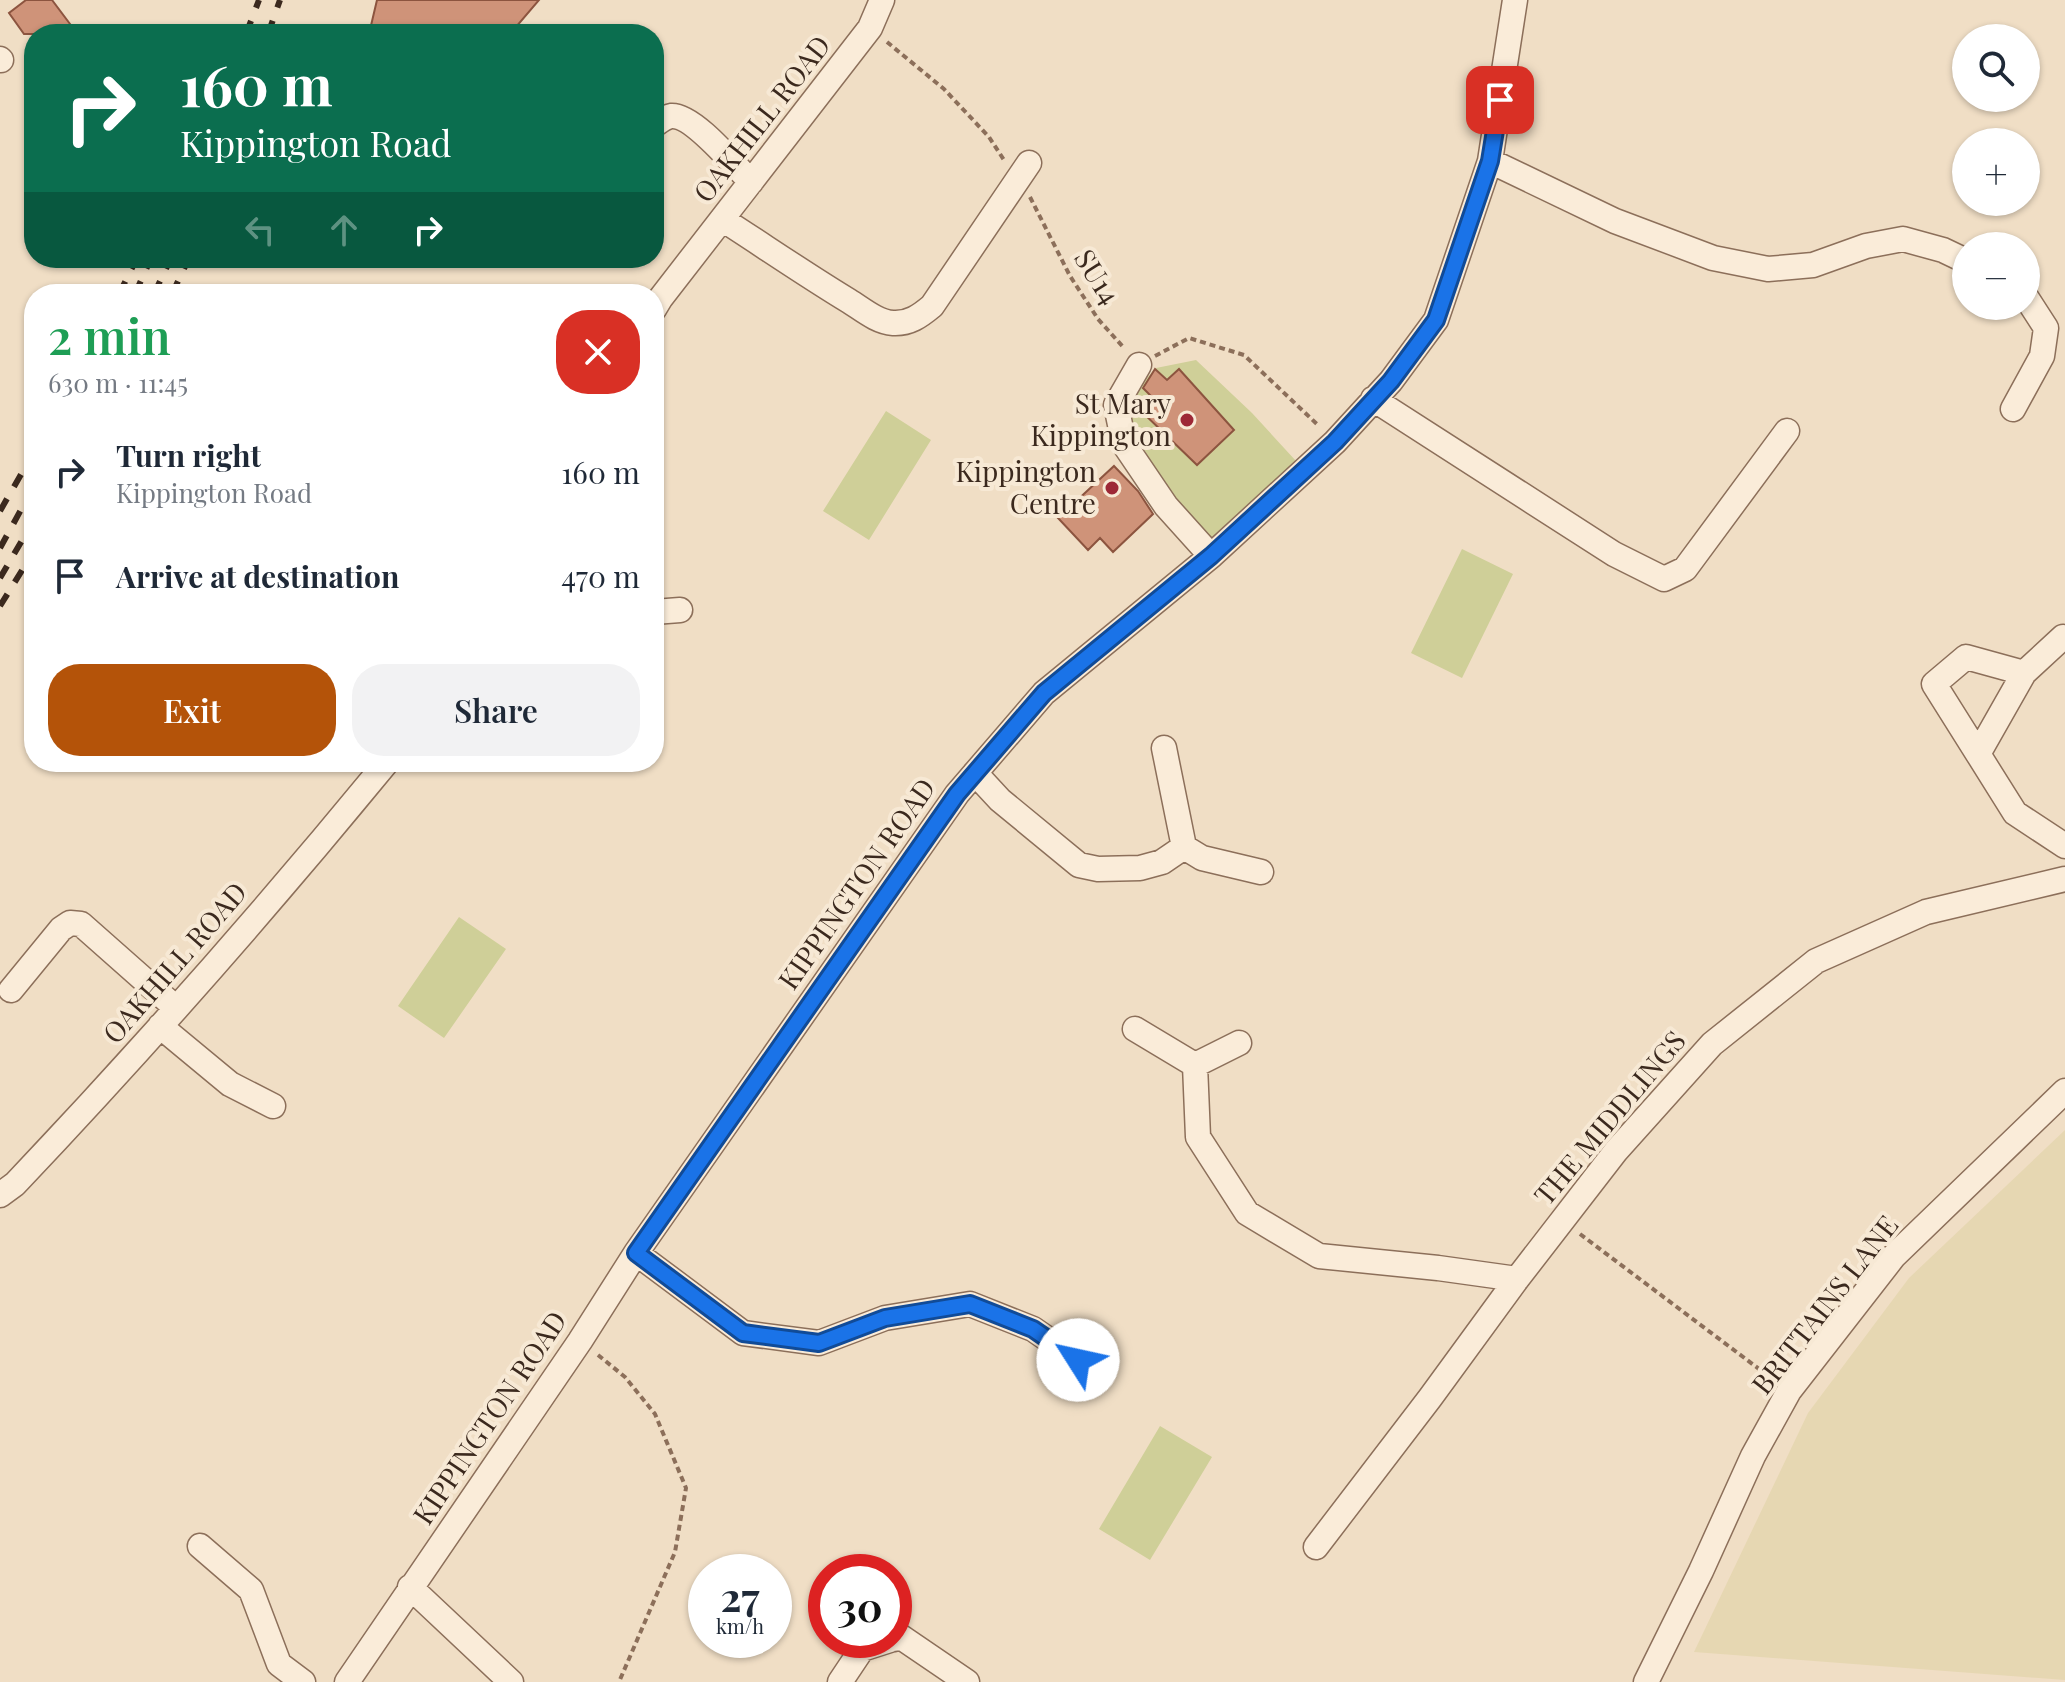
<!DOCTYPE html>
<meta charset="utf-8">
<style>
body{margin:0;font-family:"Playfair Display",serif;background:#f2f2f3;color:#1f2937;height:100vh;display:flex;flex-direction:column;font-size:30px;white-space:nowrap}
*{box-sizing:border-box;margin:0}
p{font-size:26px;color:#747a83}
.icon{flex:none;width:44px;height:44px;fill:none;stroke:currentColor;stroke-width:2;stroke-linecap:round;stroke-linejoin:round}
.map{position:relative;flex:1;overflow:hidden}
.drawer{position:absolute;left:24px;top:284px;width:640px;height:488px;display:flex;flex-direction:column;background:#fff;border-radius:32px;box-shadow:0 2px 6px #0004}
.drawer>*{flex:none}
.top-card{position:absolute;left:24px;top:24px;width:640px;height:244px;border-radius:32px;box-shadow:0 2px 6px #0004;background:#0b6e4f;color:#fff;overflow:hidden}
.fabs{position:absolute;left:1952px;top:24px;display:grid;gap:16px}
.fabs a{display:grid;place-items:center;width:88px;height:88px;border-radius:50%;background:#fff;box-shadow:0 2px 6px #0004;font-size:40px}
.speed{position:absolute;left:688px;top:1554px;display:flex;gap:16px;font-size:40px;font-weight:700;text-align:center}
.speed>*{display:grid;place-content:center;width:104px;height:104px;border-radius:50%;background:#fff;box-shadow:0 2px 6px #0004;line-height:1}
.speed small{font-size:20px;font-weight:400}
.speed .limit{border:12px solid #d22;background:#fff;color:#111}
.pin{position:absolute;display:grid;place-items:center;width:68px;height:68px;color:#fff;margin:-34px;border-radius:16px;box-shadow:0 4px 12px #0006}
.me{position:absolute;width:88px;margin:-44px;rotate:305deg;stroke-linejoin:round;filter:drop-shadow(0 0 6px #0008)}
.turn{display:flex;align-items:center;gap:28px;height:168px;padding:0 24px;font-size:36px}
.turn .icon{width:104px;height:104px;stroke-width:2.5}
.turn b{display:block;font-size:56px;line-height:68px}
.lanes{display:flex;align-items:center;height:76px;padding:0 24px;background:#0003;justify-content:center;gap:40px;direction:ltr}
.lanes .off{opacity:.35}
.round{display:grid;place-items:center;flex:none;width:84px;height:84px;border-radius:32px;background:#f2f2f3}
.summary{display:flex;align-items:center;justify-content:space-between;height:136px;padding:0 24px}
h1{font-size:48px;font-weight:600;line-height:60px;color:#1e9e55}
.action{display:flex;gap:16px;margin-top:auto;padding:16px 24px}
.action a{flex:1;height:92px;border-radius:32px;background:#b45309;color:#fff;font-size:32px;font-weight:600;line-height:92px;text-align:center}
.action a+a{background:#f2f2f3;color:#1f2937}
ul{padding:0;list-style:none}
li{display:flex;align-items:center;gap:24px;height:104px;padding:0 24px}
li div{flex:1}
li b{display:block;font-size:30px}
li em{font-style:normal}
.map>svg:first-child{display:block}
.farmland{fill:#e6d7b2}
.green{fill:#cfcf98}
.building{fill:#cf9379;stroke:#8c543f;stroke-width:2}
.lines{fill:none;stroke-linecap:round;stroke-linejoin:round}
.minor-casing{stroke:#8c6f5a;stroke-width:27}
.path{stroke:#8c6f5a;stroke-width:4;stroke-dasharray:6 4;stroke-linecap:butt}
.minor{stroke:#faecd9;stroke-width:24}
.rail{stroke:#3b291e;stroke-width:6;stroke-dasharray:14 14;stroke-linecap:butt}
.route-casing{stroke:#114b97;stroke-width:20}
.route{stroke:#1a73e8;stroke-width:14}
.poi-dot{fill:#9d2836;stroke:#f7e9d5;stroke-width:3}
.labels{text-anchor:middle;stroke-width:8;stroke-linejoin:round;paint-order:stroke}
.street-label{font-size:28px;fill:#3b291e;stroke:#f7e9d5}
.poi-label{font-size:28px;fill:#3b291e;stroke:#f7e9d5;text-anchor:end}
</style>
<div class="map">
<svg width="2065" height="1682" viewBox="0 0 2065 1682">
<rect width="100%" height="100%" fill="#f0dec5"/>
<!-- farmland -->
<path class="farmland" d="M2065,1130V1680L1694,1652L1808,1413L1909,1278Z"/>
<!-- green -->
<path class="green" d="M1196,360L1252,413L1296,461L1209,540L1162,480L1132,429L1130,396L1156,368Z
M886,411L931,440L869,540L823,511Z
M1462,549L1513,574L1462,678L1411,653Z
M459,917L506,949L444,1038L398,1006Z
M1160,1426L1212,1457L1150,1560L1099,1529Z"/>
<!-- building -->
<path class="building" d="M26,0H52L70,24L55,34H24L9,13Z
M377,0H539L510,34H369Z
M1155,369L1167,380L1179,369L1234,430L1197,465L1139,409L1151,396L1143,388Z
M1114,466L1138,491L1153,514L1113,552L1100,538L1088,550L1058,518Z"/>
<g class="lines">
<!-- minor casing -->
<g class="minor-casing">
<path id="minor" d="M0,59L1,60
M654,125C659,122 665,117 671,116C693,114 735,166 751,182
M1490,161L1615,221L1713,258L1768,269L1813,265L1866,246L1903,239L1943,250L1966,261
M722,219C764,246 806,275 849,301C862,309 877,322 893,323C909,324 920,316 932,306L1029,163
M654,309L660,299L870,28L882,0
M1139,365L1116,405L1124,444L1166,506L1211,556
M1373,399L1614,554L1664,579L1685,569L1787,431
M2013,409L2042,356L2046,328L2026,297
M654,612L680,610
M2063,637L2024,673L1978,754L2015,813L2065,846
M1164,748L1184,847
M1978,754L1934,684L1966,657L2024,673
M975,773L1000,800L1079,865L1098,869L1140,868L1162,862L1184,847
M1184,847L1202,858L1261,872
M11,990L61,929L70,923L81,924L176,1008
M160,1026L230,1084L273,1106
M1135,1029L1195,1065
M1239,1043L1195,1065L1198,1137L1247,1213L1319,1256L1438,1268L1517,1279
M0,1195L15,1184C144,1048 268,907 387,762
M636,1253L743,1333L819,1343L885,1318L970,1304L1033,1329L1078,1360
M200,1546L251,1590L279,1664L303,1682
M1316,1547L1430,1398L1517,1279L1616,1151L1712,1044L1816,961L1926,912L2065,879
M410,1587L511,1682
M894,1639L901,1637L967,1682
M347,1682L580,1341L636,1253L957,794L1044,693L1211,556L1335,442L1391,381L1436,320L1490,161L1515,0
M840,1682L862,1649L890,1640
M1646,1682L1701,1571L1753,1456L1789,1391L1894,1256L2065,1091"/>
</g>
<!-- path -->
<path class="path" d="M887,42L944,89L989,137L1004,160
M1030,197L1070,276L1098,319L1124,348
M1155,356L1189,338L1244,355L1319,426
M1580,1234L1771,1378
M598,1355L625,1377L655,1414L686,1488L675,1552L619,1682"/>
<!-- minor -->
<use href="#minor" class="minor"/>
<!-- rail -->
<path class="rail" d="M246,34L259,0
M268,34L280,0
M119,294L137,258
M135,294L151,258
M154,294L171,258
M172,294L189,258
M0,511L34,452
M0,548L34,486
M0,578L34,520
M0,606L34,551"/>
</g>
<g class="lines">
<!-- route casing -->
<g class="route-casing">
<path id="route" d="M1078,1360L1033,1329L970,1304L885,1318L819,1343L743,1333L636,1253L957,794L1044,693L1211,556L1335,442L1391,381L1436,320L1490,161L1500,100"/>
</g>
<!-- route -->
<use href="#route" class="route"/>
</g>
<!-- markers -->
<g class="poi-dot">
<circle cx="1187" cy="420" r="8"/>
<circle cx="1112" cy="488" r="8"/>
</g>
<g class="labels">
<!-- street labels -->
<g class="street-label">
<text transform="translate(762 119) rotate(-52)" y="10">OAKHILL ROAD</text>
<text transform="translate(1097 277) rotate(58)" y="10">SU14</text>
<text transform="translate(857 884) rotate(-55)" y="10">KIPPINGTON ROAD</text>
<text transform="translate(175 963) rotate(-49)" y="10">OAKHILL ROAD</text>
<text transform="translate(1610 1118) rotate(-50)" y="10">THE MIDDLINGS</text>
<text transform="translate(1825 1305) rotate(-52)" y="10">BRITTAINS LANE</text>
<text transform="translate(490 1418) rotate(-56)" y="10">KIPPINGTON ROAD</text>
</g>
<!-- poi labels -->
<g class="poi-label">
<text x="1171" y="414">St Mary<tspan x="1171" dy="32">Kippington</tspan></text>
<text x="1096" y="482">Kippington<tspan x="1096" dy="32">Centre</tspan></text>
</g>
</g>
</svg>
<div class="fabs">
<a><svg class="icon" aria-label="search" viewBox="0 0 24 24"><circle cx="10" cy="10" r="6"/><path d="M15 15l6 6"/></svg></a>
<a>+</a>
<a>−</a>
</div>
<div class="speed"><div>27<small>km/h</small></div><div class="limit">30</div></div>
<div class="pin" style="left:1500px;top:100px;background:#d93025"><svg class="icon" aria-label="arrive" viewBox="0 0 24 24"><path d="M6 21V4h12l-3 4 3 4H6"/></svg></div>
<svg class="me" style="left:1078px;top:1360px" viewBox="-20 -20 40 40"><circle r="19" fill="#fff"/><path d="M0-13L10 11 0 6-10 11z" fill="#1a73e8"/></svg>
<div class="top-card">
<div class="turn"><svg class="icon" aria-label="right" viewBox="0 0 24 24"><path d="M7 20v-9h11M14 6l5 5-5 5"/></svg><div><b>160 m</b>Kippington Road</div></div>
<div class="lanes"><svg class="icon off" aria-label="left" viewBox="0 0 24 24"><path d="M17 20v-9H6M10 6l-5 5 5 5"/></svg><svg class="icon off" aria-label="ahead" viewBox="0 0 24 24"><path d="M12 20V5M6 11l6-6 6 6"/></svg><svg class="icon" aria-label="right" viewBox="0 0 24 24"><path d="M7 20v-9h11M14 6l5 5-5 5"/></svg></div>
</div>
<section class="drawer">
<div class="summary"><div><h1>2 min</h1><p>630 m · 11:45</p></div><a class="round" style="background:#d93025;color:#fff"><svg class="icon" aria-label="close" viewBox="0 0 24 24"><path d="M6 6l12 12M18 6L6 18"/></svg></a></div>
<ul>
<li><svg class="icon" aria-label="right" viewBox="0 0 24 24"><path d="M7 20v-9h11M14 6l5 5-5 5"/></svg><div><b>Turn right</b><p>Kippington Road</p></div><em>160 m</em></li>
<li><svg class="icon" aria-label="arrive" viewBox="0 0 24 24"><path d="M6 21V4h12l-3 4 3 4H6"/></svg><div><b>Arrive at destination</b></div><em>470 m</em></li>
</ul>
<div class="action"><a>Exit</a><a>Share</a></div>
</section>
</div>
